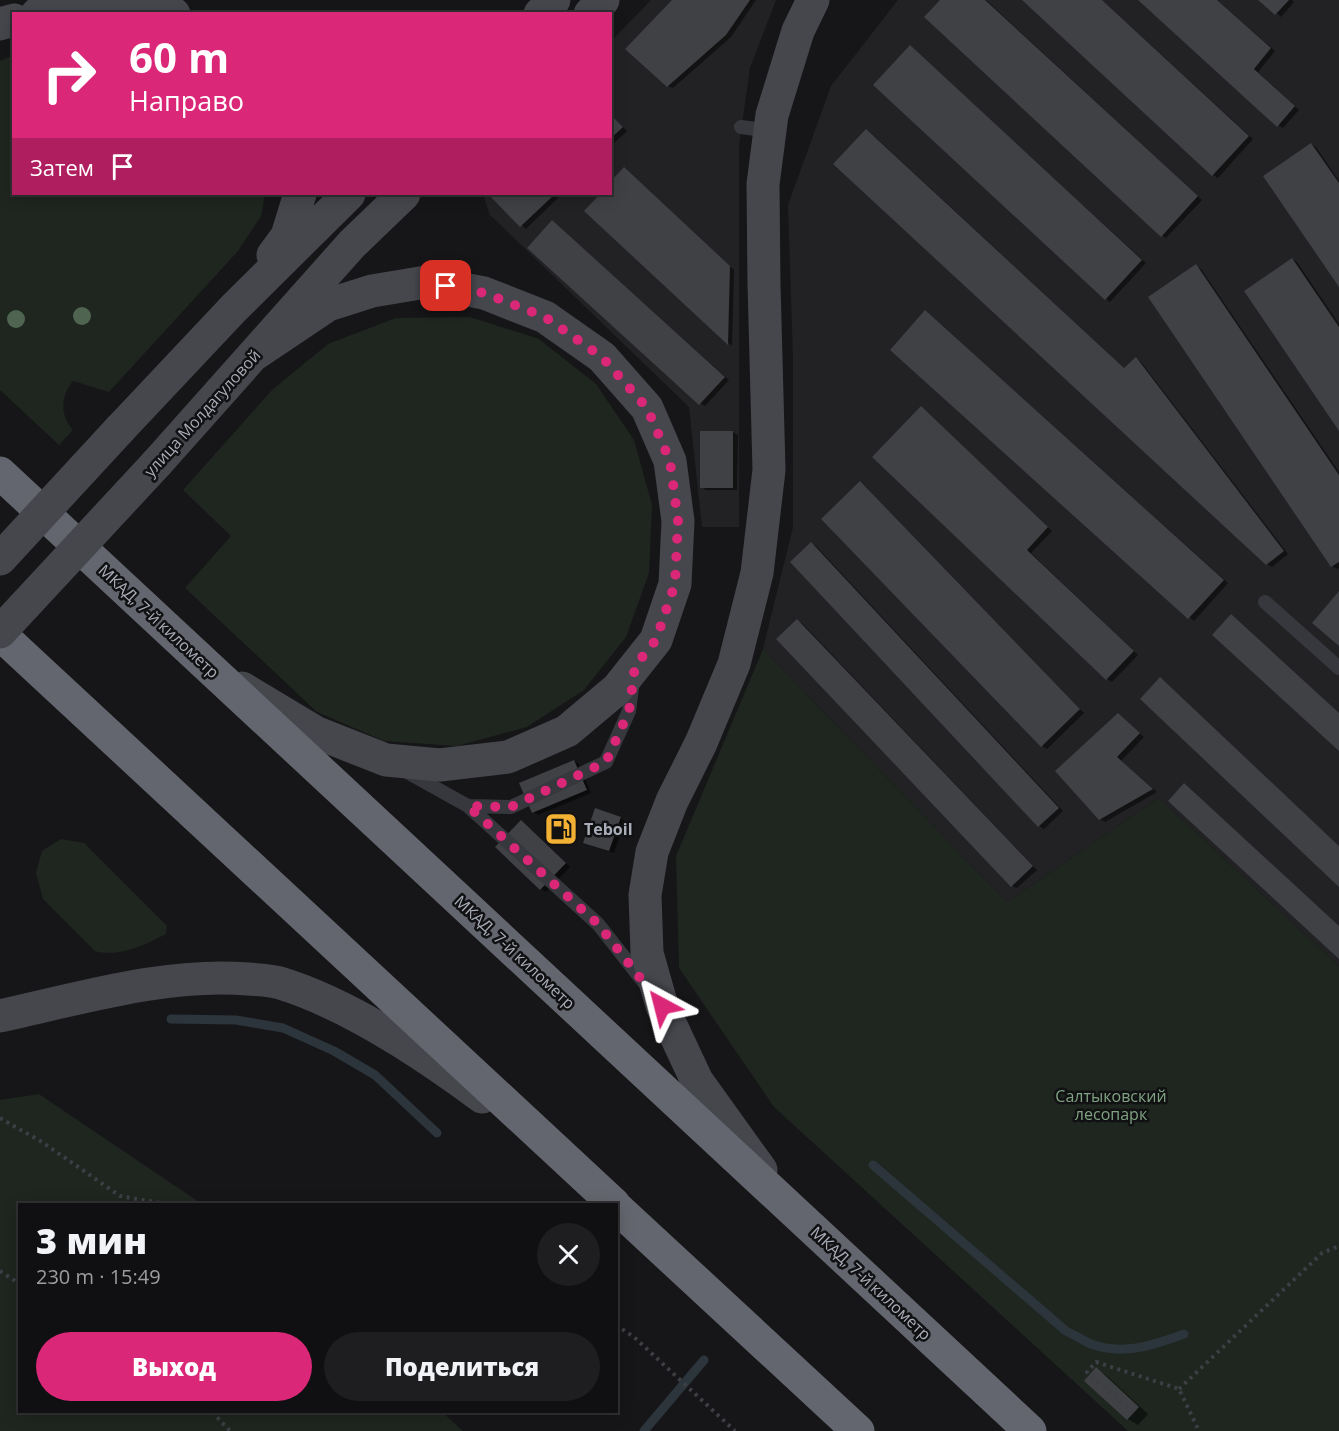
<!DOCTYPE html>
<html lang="ru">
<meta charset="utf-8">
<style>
body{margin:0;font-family:"Open Sans",sans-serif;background:#1e1e20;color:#f1f3f6;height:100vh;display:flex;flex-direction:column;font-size:22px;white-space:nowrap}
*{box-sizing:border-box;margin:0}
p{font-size:20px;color:#9c9d9f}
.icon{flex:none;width:33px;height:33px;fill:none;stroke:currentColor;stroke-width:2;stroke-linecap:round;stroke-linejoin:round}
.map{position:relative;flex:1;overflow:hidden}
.sheet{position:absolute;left:18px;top:1203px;width:600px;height:210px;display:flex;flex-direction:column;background:#101012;border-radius:0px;box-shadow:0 3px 15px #0003,0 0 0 2px #303032}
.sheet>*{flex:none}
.hud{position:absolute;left:12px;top:12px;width:600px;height:183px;border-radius:0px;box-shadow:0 3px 15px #0003,0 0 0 2px #303032;background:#db2777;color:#fff;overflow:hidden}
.pin{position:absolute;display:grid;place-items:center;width:51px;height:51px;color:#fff;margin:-26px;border-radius:12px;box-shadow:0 3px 9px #0006}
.me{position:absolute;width:66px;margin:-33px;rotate:322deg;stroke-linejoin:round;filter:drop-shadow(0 0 4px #0008)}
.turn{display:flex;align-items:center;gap:21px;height:126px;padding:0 18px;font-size:27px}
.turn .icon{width:78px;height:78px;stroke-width:2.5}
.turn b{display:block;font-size:42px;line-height:51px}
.then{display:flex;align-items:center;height:57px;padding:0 18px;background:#0003;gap:12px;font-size:22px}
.round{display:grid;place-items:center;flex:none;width:63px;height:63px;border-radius:32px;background:#1e1e20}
.overview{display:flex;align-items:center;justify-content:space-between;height:102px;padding:0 18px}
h1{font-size:36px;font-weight:800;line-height:45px}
.cta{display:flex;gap:12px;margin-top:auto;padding:12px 18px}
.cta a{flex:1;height:69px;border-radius:36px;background:#db2777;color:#fff;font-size:24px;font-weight:800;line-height:69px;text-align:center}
.cta a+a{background:#1e1e20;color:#f1f3f6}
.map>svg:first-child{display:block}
.built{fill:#222225}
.green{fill:#1e261f}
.shadow{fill:#0007}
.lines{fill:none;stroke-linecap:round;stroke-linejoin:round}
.stream{stroke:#2c353c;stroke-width:9}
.building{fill:#404145}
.path{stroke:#3d3f44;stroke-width:4;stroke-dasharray:3 4.5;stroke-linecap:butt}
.lane{stroke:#37383d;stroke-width:14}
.secondary{stroke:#45474d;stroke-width:33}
.highway{stroke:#63666e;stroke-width:33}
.secondary-bridge{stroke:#45474d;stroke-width:33}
.tree{fill:#506452}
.route{stroke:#db2777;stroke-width:10;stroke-dasharray:0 18}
.labels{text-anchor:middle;stroke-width:5;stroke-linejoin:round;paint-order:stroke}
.street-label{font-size:16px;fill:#a8adb8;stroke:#111113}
.poi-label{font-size:16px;font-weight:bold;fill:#a8adb8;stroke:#111113;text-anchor:start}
.park-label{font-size:16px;fill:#7fa381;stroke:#111113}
</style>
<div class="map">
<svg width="1339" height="1431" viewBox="0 0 1339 1431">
<rect width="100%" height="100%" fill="#161618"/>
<!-- built -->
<path class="built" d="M651,0H776L750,68L739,145V527H702L689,407L490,215L483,194H610L611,41Z
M898,0H1339V966L1159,798L1007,902L763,649L793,527V358L788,205L831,86Z"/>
<!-- green -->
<path class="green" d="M13,55L14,194H265L261,216L238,251L109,392L73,381C60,397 60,415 73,430L59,445L0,390V61Z
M470,317L539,339L596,384L634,440L652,505L649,573L626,637L584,690L527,727L457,746L384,741L317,712L185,588L231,536L183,490L272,390L328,344L396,318Z
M763,649L1007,902L1159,798L1339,966V1431H1128L774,1107L679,968L676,856Z
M61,839L84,843L167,926L166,934C145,945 118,958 95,951L43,899L36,873L42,851Z
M39,1094L202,1204H20V1412H442L463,1431H0V1100Z"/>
<!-- shadow -->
<path class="shadow" d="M674,0H756L731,37L673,88L668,86Z
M943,0H986L1202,200L1166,238L1162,235Z
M1024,0H1102L1253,139L1218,178L1213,175Z
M1141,0H1217L1275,51L1258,72L1299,110L1283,128L1278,125Z
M1261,0H1292L1294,2L1281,17Z
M911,47L1146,263L1110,302L1106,299Z
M610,114L627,131L610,147Z
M871,133L1125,369L1137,359L1141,362L1288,554L1272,567L1267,564Z
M1312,145L1316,147L1339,181V284Z
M625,169L734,270L732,346L586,211L602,194H610Z
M490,194H562L526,229Z
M552,221L729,380L705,406L700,403Z
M1292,259L1297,262L1339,324V428Z
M1196,266L1201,269L1339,472V568L1337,569L1332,566Z
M930,315L1228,583L1194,621L892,350Z
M922,408L1052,531L1031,553L1138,655L1112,682L1107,679Z
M733,432L738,435L737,490H706L702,487Z
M860,483L865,486L1084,713L1047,749L1042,746Z
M811,544L816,546L1063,811L1044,829L1039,826Z
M798,621L802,623L1037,870L1017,888L1012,886Z
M1161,679L1339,846V885Z
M1118,715L1144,737L1121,761L1157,792L1105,822L1100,819Z
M574,761L579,764L591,793L538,815L533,812Z
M620,818L625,821L614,853L590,845Z
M526,825L570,867L546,892L541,889Z
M1096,1369L1107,1376L1148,1414L1138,1425L1128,1419Z"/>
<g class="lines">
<!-- stream -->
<path class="stream" d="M171,1019L236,1020L283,1028L334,1051L375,1075L437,1133
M873,1165L1066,1331C1074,1335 1083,1340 1091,1344C1123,1356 1154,1345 1184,1334
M644,1431L704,1360"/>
</g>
<!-- building -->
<path class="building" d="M672,0H750L726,35L667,87L625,49Z
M940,0H985L1198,196L1161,237L924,17Z
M1022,0H1102L1249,136L1212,176Z
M1138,0H1217L1271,48L1254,69L1295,106L1277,127Z
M1258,0H1289L1275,15Z
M910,45L1142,260L1105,300L873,85Z
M610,114L623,127L610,139Z
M866,129L1124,368L1136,357L1284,551L1266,565L833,164Z
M1311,143L1339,183V287L1263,176Z
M624,167L730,266L728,345L584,211L600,194H610V182Z
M488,194H555L520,227Z
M552,220L725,377L699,405L527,248Z
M1292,258L1339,327V431L1244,291Z
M1196,264L1339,475V562L1331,567L1148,297Z
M925,310L1224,580L1188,619L890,350Z
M921,406L1048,527L1027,550L1134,651L1106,680L872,457Z
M700,431H733V488H700Z
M860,481L1080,709L1041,747L821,519Z
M811,542L1059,808L1038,827L790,562Z
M1339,591V646L1312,623Z
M1231,614L1339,713V751L1212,635Z
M797,619L1033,866L1011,887L776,639Z
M1160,677L1339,846V887L1140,699Z
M1118,713L1140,733L1117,757L1153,789L1099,820L1055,771Z
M574,760L587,790L532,813L519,783Z
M1184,783L1339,926V959L1168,801Z
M595,808L621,817L609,851L583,843Z
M521,820L566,863L540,890L495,847Z
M1096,1367L1139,1407L1127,1420L1084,1381Z"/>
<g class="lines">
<!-- path -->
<path class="path" d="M0,1118L42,1142L120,1196L166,1204
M0,1271L20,1284
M616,1325L634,1337L735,1431
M1179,1389L1322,1253L1339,1246
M212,1412L230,1431
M1133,1413L1087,1372L1096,1362L1179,1389L1199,1431"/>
<!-- lane -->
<path class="lane" d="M741,127L770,131
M1265,602L1339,668
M407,772L468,806L598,924L646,985
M468,806L511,807L606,762L629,711L633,680"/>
<!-- secondary -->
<path class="secondary" d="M37,14C81,1 130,0 174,14
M540,14L554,0
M590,14L603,0
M0,24L14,20
M273,255L287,236L300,194
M120,429L234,308L349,194
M157,463L352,244L404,194
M242,688L315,732L386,760L440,765L508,757L567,731L617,689L656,640L675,584L678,521L670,461L647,408L602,357L545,317L484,293L426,282L372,291L328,305L255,354
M0,1016C78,999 167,972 248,979C258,980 270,980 280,983C349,1004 424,1054 482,1097
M761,1170L697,1081L662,1006L647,953L645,895L652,852L672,801L701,743L734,664L757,573L769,470L764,284L763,184L772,115L798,31L813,0"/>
<!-- highway -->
<path class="highway" d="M0,473L1030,1431
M0,634L614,1204
M616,1207L858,1431"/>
<!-- secondary-bridge -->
<path class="secondary-bridge" d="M0,559L120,429
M0,632L157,463"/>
</g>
<!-- trees -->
<g class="tree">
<circle cx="82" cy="316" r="9"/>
<circle cx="16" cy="319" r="9"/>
</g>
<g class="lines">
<!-- route -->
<path class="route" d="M446,286L484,293L545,317L602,357L647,408L670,461L678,521L675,584L656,640L635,666L629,711L606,762L511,807L468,806L598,924L662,1006"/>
</g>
<!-- icons -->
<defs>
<g id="fuel-square" transform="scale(1.725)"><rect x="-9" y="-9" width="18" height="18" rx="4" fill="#f2b134" stroke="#111113"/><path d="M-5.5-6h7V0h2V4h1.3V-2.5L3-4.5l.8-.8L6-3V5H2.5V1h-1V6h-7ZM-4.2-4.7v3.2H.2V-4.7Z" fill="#111"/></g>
</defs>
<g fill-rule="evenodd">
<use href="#fuel-square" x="561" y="829"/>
</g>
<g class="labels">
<!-- street labels -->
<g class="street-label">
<text transform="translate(202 413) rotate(-48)" y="6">улица Молдагуловой</text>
<text transform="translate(159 621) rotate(43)" y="6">МКАД, 7-й километр</text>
<text transform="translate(515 952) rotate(43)" y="6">МКАД, 7-й километр</text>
<text transform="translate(871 1283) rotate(43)" y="6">МКАД, 7-й километр</text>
</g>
<!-- poi labels -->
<g class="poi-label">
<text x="584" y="835">Teboil</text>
</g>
<!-- park labels -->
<g class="park-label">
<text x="1111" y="1102">Салтыковский<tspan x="1111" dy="18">лесопарк</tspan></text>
</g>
</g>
</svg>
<div class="pin" style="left:446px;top:286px;background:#d93025"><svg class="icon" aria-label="arrive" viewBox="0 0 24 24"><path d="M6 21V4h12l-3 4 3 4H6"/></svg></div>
<svg class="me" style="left:662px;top:1006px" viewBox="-20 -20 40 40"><path d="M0-17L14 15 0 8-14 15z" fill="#db2777" stroke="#fff" stroke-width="4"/></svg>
<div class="hud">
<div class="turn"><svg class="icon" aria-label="right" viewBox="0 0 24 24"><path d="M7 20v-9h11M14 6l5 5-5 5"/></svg><div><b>60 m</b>Направо</div></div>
<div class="then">Затем<svg class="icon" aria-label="arrive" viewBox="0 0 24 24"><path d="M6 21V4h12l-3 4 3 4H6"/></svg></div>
</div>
<section class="sheet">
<div class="overview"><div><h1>3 мин</h1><p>230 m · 15:49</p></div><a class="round"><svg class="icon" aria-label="close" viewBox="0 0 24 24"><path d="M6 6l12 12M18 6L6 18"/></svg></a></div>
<div class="cta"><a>Выход</a><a>Поделиться</a></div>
</section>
</div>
